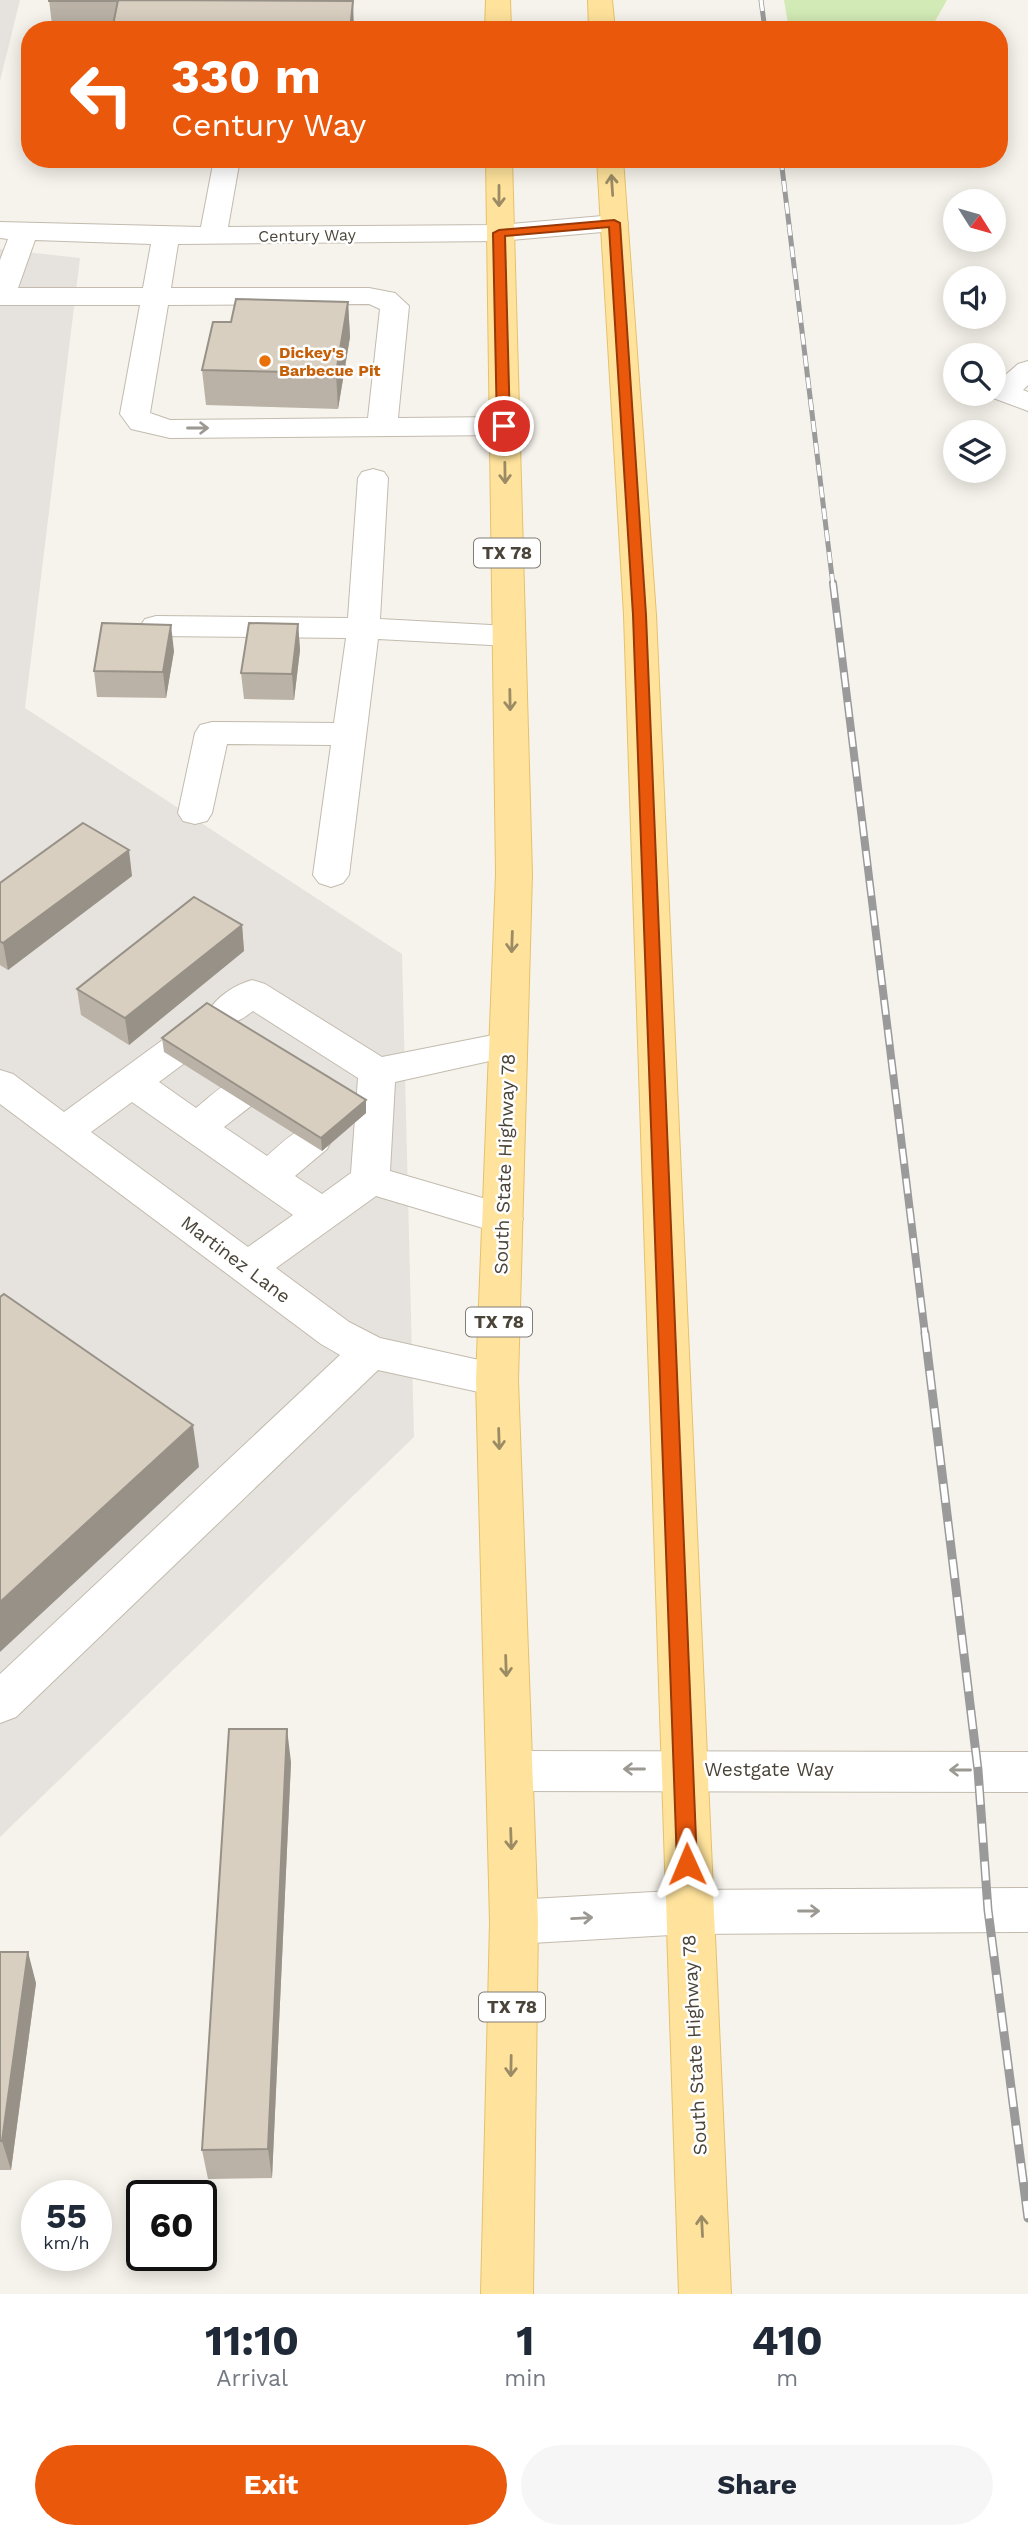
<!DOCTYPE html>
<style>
body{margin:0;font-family:"Work Sans",sans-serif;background:#f6f6f7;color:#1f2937;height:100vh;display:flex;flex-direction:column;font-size:26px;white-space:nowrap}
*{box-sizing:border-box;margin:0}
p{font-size:23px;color:#747a83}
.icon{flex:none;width:38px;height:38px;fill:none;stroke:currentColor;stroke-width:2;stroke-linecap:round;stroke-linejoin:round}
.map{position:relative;height:2294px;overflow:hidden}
.drawer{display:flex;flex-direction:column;background:#fff;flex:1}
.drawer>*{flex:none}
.banner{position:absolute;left:21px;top:21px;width:987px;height:147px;border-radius:28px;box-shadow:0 4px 18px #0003;background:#ea580c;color:#fff;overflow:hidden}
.needle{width:46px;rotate:127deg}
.controls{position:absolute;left:943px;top:189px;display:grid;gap:14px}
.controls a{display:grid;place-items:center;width:63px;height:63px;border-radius:50%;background:#fff;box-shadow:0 4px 18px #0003;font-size:35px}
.speed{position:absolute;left:21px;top:2180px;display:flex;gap:14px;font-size:35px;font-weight:700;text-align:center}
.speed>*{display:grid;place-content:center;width:91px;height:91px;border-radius:50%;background:#fff;box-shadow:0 4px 18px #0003;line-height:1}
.speed small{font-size:18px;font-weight:400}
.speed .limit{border:4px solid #111;border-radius:10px;background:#fff;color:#111}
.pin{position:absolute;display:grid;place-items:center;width:60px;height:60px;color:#fff;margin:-30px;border:4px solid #fff;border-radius:50%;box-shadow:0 2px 7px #0007}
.me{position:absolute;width:77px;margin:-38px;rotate:359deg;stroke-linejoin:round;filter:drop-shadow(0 0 5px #0008)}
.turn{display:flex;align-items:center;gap:24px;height:147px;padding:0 35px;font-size:32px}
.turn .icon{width:91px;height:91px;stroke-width:2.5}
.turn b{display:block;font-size:49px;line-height:60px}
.eta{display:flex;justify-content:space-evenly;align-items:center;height:119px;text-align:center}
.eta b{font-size:42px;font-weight:700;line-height:49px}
.button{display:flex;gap:14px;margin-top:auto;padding:14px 35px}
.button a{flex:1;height:80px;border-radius:42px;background:#ea580c;color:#fff;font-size:28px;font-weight:700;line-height:80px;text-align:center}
.button a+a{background:#f6f6f7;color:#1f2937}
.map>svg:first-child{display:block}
.industrial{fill:#e6e2dd}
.green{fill:#d2eab5}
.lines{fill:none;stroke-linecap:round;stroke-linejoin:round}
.minor-casing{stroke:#c2bbae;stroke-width:2}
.major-casing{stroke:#e6c16a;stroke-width:2}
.minor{fill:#fff;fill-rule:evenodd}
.major{fill:#ffe39c;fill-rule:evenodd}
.rail-far2-casing{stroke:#9a9a9a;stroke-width:5}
.rail-far1-casing{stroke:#9a9a9a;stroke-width:8}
.rail-casing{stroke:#9a9a9a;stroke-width:9}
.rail-far2{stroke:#fff;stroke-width:3.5;stroke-dasharray:11;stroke-linecap:butt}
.rail-far1{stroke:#fff;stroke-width:5;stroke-dasharray:15;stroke-linecap:butt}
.rail{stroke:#fff;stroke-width:6;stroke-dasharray:19;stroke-linecap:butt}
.wall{fill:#bab2a6}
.shaded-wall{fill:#979187}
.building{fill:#d8cfc1;stroke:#979187;stroke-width:2}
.oneway{stroke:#9c8c66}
.oneway2{stroke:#9c9892}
.route{fill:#ea580c;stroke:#983908;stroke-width:2}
.food-dot{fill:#e8710a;stroke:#fff;stroke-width:2.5}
.labels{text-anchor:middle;stroke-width:5;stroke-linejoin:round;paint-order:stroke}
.far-street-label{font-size:16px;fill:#4b4439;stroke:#fff}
.far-food-label{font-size:16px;font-weight:bold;fill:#c56008;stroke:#fff;text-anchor:start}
.shield{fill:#fff;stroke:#817c74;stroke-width:2}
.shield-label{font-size:18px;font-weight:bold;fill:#4b4439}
.street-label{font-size:19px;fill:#4b4439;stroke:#fff}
</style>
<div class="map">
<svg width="1028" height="2294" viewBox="0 0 1028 2294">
<rect width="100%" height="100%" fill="#f6f3ec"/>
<!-- industrial -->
<path class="industrial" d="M0,0H20L0,81Z
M0,249L80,258L25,708L402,954L414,1437L0,1837Z"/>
<!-- green -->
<path class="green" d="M784,0H947L930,30H789Z"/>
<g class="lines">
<!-- minor casing -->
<g class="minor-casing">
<path id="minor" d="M214,159H240L228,227L499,225L614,215L624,217L628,223L624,229L614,231L499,241L178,244L171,288H369L395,293L409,306L398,418L504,417L515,420L519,426L515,432L504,435L170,438L131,429L120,414L140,305H0V260L8,239L0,238V222L201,227ZM35,240L151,244L143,288H18ZM369,304L380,309L368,418L170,420L150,413L168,305Z
M1028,361V385L1023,390L1028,392V411L993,398L989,394H994V385L1018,364Z
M373,469L384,472L388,478L380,619L509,626L520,629L525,636L520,643L509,646L378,639L349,875L343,883L331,887L319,883L313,875L331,745L227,744L212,813L207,821L195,824L183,821L178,813L195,733L200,725L212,722L334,723L346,638L156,636L145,633L140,626L145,619L156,616L348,618L358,478L362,472Z
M252,980L265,984L382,1057L508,1032L521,1036L527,1045L521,1054L395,1082L390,1171L517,1208L523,1219L517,1230L503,1234L376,1196L276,1268L349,1322L380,1338L497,1364L512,1368L518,1380L512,1392L497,1396L378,1370L16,1717L0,1723V1674L340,1355L321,1344L0,1104V1070L13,1074L64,1112L164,1039L177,1036L190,1039L196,1049L190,1059L159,1082L196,1108C216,1092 234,1071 260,1079L266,1089L260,1099L224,1127L267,1156C286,1140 301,1121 327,1129L332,1139L327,1149L295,1176L322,1194L351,1173L358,1078L253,1011C239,1022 230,1026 213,1021L208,1012C217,996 235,985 252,980ZM132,1102L293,1215L248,1247L91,1132Z
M509,1751L1028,1752V1792L509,1791L493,1785L486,1771L493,1757Z
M1028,1888V1932L688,1934L514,1944L497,1938L490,1922L497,1906L514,1900L688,1890Z"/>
</g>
<!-- major casing -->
<g class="major-casing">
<path id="major" d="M486,0H510L511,30H485Z
M588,0H612L615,30H589Z
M486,159H512L532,874L518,1380L538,1922L533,2294H481L490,1922L476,1380L496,874Z
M597,159H623L656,615L731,2294H679L624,615Z"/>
</g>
<!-- minor -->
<use href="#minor" class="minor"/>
<!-- major -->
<use href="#major" class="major"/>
<!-- rail-far2 casing -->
<g class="rail-far2-casing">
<path id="rail-far2" d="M761,0L765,30
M781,159L833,585"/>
</g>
<!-- rail-far1 casing -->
<g class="rail-far1-casing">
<path id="rail-far1" d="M833,583L925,1334"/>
</g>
<!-- rail casing -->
<g class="rail-casing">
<path id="rail" d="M925,1333L978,1770L988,1910L1028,2218"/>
</g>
<!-- rail-far2 -->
<use href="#rail-far2" class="rail-far2"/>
<!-- rail-far1 -->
<use href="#rail-far1" class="rail-far1"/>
<!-- rail -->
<use href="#rail" class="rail"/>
</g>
<!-- wall -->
<path class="wall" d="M49,0L353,1L113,25H52Z
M348,302L350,337L338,409L206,405L202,370L231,322Z
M298,624L300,650L294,700L244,699L241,673Z
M174,651L166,698L97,697L94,671Z
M132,876L8,970L0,965V883Z
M242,925L244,951L129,1045L81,1015L77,989Z
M162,1038L366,1100V1113L322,1151L164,1052Z
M291,1762L272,2178L208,2179L202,2150Z
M0,1952L36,1983L11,2170H0Z"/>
<!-- shaded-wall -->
<path class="shaded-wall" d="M353,1L354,30H350Z
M348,302L350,337L338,409L336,373Z
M298,624L300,650L294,700L292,674Z
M171,625L174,651L166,698L163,672Z
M129,850L132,876L8,970L3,943Z
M242,925L244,951L129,1045L125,1018Z
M366,1100V1113L322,1151L321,1138Z
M193,1425L199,1467L0,1652V1602Z
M287,1729L291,1762L272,2178L268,2149Z
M28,1952L36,1983L11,2170L2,2141Z"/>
<!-- building -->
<path class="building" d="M49,0H124H118V1H49Z
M118,0L353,1L350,30H112Z
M236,299L348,302L336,373L202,370L213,322H231Z
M102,623L171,625L163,672L94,671Z
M249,623L298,624L292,674L241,673Z
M83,823L129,850L3,943L0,941V883Z
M194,897L242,925L125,1018L77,989Z
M207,1003L366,1100L321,1138L162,1038Z
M4,1294L193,1425L0,1602V1297Z
M229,1729H287L268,2149L202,2150Z
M0,1952H28L2,2141H0Z"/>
<!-- one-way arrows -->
<defs><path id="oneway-shaft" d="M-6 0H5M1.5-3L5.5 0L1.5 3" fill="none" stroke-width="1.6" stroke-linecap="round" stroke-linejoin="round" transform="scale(1.75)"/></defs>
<g class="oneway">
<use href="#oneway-shaft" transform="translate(612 185) rotate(-94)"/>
<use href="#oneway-shaft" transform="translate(499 196) rotate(90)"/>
<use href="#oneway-shaft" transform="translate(505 473) rotate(89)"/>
<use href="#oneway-shaft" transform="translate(510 700) rotate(89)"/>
<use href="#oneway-shaft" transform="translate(512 942) rotate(92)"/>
<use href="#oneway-shaft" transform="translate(499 1439) rotate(88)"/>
<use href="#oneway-shaft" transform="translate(506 1666) rotate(88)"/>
<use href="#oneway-shaft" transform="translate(511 1839) rotate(88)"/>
<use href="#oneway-shaft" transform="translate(511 2066) rotate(91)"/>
<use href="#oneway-shaft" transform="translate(702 2226) rotate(-93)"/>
</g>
<g class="oneway2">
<use href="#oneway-shaft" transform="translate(198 428)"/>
<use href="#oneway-shaft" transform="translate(634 1769) rotate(180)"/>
<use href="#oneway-shaft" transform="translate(960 1770) rotate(-180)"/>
<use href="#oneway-shaft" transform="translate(809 1911)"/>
<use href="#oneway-shaft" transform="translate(582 1918) rotate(-3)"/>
</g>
<!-- route -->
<path class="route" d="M614,220L620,223L646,615L697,1864L694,1870L687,1873L680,1870L677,1864L633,615L609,227L505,236L510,426L504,429L497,426L493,233L499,230Z"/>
<!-- markers -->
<circle class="food-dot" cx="265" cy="361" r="7"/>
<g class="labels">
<!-- far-street labels -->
<g class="far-street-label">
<text transform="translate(307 235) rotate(-1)" y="6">Century Way</text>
</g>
<!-- far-food labels -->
<g class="far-food-label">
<text x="279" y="358">Dickey's<tspan x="279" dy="18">Barbecue Pit</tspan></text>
</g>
<!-- shield labels -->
<g class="shield">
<rect x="474" y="538.5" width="66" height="29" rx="5"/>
<rect x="466" y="1307.5" width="66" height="29" rx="5"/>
<rect x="479" y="1992.5" width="66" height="29" rx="5"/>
</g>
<g class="shield-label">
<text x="507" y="559">TX 78</text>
<text x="499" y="1328">TX 78</text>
<text x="512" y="2013">TX 78</text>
</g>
<!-- street labels -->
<g class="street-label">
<text transform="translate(504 1164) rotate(-88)" y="7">South State Highway 78</text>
<text transform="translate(236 1259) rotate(37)" y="7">Martinez Lane</text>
<text x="769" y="1776">Westgate Way</text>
<text transform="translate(694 2045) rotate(-93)" y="7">South State Highway 78</text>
</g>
</g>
</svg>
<div class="controls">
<a><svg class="needle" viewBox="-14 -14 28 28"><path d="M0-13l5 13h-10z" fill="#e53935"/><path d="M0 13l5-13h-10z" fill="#747a83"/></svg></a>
<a><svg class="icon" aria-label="sound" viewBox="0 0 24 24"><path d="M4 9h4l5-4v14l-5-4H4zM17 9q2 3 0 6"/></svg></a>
<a><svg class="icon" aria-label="search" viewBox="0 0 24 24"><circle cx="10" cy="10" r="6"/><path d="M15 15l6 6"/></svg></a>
<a><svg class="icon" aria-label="layers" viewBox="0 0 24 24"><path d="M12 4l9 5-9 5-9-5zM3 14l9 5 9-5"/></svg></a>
</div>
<div class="speed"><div>55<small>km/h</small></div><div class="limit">60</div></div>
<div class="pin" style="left:504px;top:426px;background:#d93025"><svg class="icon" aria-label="arrive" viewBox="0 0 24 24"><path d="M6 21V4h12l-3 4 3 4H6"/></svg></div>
<svg class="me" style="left:687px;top:1864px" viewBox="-20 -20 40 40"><path d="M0-17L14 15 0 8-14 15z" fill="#ea580c" stroke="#fff" stroke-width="4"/></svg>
<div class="banner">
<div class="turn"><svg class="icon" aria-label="left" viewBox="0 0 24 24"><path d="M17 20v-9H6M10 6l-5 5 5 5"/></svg><div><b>330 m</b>Century Way</div></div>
</div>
</div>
<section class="drawer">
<div class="eta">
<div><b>11:10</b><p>Arrival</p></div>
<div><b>1</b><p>min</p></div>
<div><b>410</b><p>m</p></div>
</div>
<div class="button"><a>Exit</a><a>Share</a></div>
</section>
